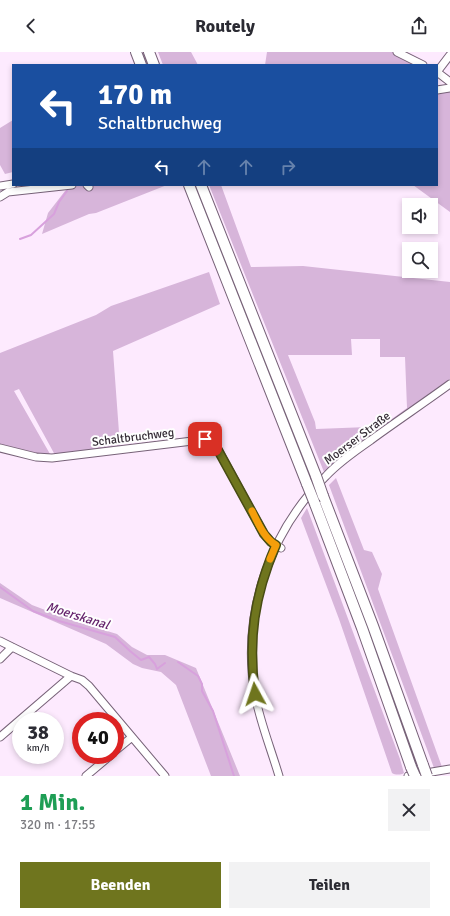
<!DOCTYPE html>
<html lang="de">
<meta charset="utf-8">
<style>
body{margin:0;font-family:Signika,sans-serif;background:#f2f2f3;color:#2b2b33;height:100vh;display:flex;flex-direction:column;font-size:15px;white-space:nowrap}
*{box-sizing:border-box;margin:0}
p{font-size:13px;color:#7c7c81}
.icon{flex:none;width:22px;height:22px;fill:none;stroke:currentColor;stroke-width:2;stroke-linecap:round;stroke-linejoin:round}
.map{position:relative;height:724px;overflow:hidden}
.sheet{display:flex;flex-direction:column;background:#fff;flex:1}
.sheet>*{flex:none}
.hud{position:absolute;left:12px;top:12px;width:426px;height:122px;border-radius:0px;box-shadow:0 2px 6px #0003;background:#1a4fa0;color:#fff;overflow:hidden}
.buttons{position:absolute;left:402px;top:146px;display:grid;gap:8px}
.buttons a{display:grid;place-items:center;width:36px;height:36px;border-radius:0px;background:#fff;box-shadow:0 2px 6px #0003;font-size:20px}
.speed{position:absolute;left:12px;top:660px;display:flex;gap:8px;font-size:20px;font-weight:700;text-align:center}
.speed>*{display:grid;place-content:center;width:52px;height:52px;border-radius:50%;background:#fff;box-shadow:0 2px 6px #0003;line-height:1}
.speed small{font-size:10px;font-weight:400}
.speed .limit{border:6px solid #d22;background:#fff;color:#111}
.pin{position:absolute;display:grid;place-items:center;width:34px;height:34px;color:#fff;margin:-17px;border-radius:8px;box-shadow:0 2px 6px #0006}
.me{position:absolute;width:44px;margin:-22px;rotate:355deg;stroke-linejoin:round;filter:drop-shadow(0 0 3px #0008)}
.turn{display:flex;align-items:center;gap:14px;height:84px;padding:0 20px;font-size:18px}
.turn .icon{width:52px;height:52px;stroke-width:2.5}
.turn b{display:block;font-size:28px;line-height:34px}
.lanes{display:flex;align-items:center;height:38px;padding:0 20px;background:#0003;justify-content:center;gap:20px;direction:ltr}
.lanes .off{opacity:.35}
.round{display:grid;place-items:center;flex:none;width:42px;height:42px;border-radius:0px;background:#f2f2f3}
.headline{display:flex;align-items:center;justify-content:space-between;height:68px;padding:0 20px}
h1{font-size:24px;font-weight:700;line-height:30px;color:#1e9e55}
.cta{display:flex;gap:8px;margin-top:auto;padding:8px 20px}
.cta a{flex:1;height:46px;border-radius:0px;background:#6f751e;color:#fff;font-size:16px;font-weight:700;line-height:46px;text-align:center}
.cta a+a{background:#f2f2f3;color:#2b2b33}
header{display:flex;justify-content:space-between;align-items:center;height:52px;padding:0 20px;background:#fff;font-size:18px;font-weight:700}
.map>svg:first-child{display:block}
.green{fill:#d7b5da}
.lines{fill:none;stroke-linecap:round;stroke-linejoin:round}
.stream{stroke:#d8a1dd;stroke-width:2}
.minor-casing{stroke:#776278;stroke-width:9}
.highway-casing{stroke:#776278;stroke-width:12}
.minor{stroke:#fff;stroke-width:7}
.highway{stroke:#fff;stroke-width:10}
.highway-bridge-casing{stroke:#776278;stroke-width:12;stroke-linecap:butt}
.highway-bridge{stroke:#fff;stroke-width:10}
.route-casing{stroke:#484c14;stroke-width:10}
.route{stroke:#6f751e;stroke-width:7}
.slow{stroke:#f59e0b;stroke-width:7}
.labels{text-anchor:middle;stroke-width:4;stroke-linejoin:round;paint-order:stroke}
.street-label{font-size:12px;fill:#352c36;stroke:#fefefe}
.water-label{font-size:13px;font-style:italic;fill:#65246c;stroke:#fefefe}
</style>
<header><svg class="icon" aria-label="back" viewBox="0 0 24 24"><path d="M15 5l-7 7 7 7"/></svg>Routely<svg class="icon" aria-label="share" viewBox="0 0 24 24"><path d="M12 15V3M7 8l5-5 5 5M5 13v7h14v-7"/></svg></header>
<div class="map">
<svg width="450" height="724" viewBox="0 0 450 724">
<rect width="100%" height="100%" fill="#fdeafe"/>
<!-- green -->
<path class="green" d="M158,0H191L198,13H163Z
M267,0H393L420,13H265Z
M446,39L450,40V160L413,133H437V41Z
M13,68V120L5,122L0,113V76Z
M72,133H167L96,161L89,162L42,182L48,161L65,139Z
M209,133H221L251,215L303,214L450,230V327L385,374L373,371L385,372L407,356L405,305H380V287H351L352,303H288L315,370L316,377L368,375L373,376L376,378L375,380L346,401L324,420Z
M209,220L220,252L113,299L120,394L55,403L19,337L14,339L50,402H39L0,395V301L96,263L111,254Z
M336,426L364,498L372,500L382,522L378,537L442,715L434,716L329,433Z
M307,456L400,707L404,721C401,723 395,723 392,721L339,567L301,466Z
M0,531L32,553L77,570L117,582L132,595L147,603H165L196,616L240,724H211L176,633L161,620L142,616L133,612L106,592L0,546Z"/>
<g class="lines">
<!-- stream -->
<path class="stream" d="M20,187L31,183L54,162L59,150L67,139
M0,535L33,559L59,569L115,585L130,599L141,608L149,605L155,612L157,617L165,611
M178,610L198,624L202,632V639L213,659L234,724"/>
<!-- minor casing -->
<g class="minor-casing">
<path id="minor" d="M397,0L423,13
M437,20L450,3
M437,20L450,30
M437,38L450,36
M87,133L89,135
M0,134L13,132
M0,145L8,140L72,133
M0,396L36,405L52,406L209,387L213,389L216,394L264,482L271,490L281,496
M0,589L71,624L82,628L89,634L165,724
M0,607L12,595
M0,685L71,624
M115,699L132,685
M86,724L111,703
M279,724C271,697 260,670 255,643C241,563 269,480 326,424C339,410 355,399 371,388C397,369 424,351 450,332
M408,724L450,717"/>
</g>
<!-- highway casing -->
<g class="highway-casing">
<path id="highway" d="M136,0L141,13
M149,0L154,13
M189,133L307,432
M201,133L316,424
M323,444L373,574L423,713
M315,452L362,576L411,715"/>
</g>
<!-- minor -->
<use href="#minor" class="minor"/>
<!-- highway -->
<use href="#highway" class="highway"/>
<!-- highway-bridge casing -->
<g class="highway-bridge-casing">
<path id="highway-bridge" d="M316,424L323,444
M307,432L315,452
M423,713L427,724
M411,715L415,724"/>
</g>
<!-- highway-bridge -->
<use href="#highway-bridge" class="highway-bridge"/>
</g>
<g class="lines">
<!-- route casing -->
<g class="route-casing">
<path id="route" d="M205,387L213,389L264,482L271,490L276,493C254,544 248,587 255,642"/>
</g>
<!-- route -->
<use href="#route" class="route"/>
<!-- slow -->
<path class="slow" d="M252,459C258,471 264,486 276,493L270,507"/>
</g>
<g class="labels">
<!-- street labels -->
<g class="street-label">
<text transform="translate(133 385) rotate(-7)" y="4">Schaltbruchweg</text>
<text transform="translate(357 386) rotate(-37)" y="4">Moerser Straße</text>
</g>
<!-- water labels -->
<g class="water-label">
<text transform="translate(78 563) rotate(17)" y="5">Moerskanal</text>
</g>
</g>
</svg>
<div class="buttons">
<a><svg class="icon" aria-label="sound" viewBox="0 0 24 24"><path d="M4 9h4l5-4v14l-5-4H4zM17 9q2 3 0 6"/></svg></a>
<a><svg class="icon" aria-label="search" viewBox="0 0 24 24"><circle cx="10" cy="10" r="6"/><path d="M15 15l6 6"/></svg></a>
</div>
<div class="speed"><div>38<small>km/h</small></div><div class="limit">40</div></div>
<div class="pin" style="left:205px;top:387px;background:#d93025"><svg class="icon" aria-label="arrive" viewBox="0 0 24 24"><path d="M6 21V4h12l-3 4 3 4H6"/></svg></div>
<svg class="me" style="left:255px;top:642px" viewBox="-20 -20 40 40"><path d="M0-17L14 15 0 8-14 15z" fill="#6f751e" stroke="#fff" stroke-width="4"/></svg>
<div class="hud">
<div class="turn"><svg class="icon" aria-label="left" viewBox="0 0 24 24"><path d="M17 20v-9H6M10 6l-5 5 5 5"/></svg><div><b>170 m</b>Schaltbruchweg</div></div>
<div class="lanes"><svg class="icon" aria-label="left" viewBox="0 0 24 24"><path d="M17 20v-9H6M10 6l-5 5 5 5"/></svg><svg class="icon off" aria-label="ahead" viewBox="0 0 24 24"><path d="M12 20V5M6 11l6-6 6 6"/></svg><svg class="icon off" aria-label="ahead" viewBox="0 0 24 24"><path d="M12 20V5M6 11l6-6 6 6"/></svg><svg class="icon off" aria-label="right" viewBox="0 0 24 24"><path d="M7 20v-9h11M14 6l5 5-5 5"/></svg></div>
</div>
</div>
<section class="sheet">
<div class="headline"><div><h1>1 Min.</h1><p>320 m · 17:55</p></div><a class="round"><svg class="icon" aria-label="close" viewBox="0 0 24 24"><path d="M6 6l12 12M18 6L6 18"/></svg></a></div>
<div class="cta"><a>Beenden</a><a>Teilen</a></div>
</section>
